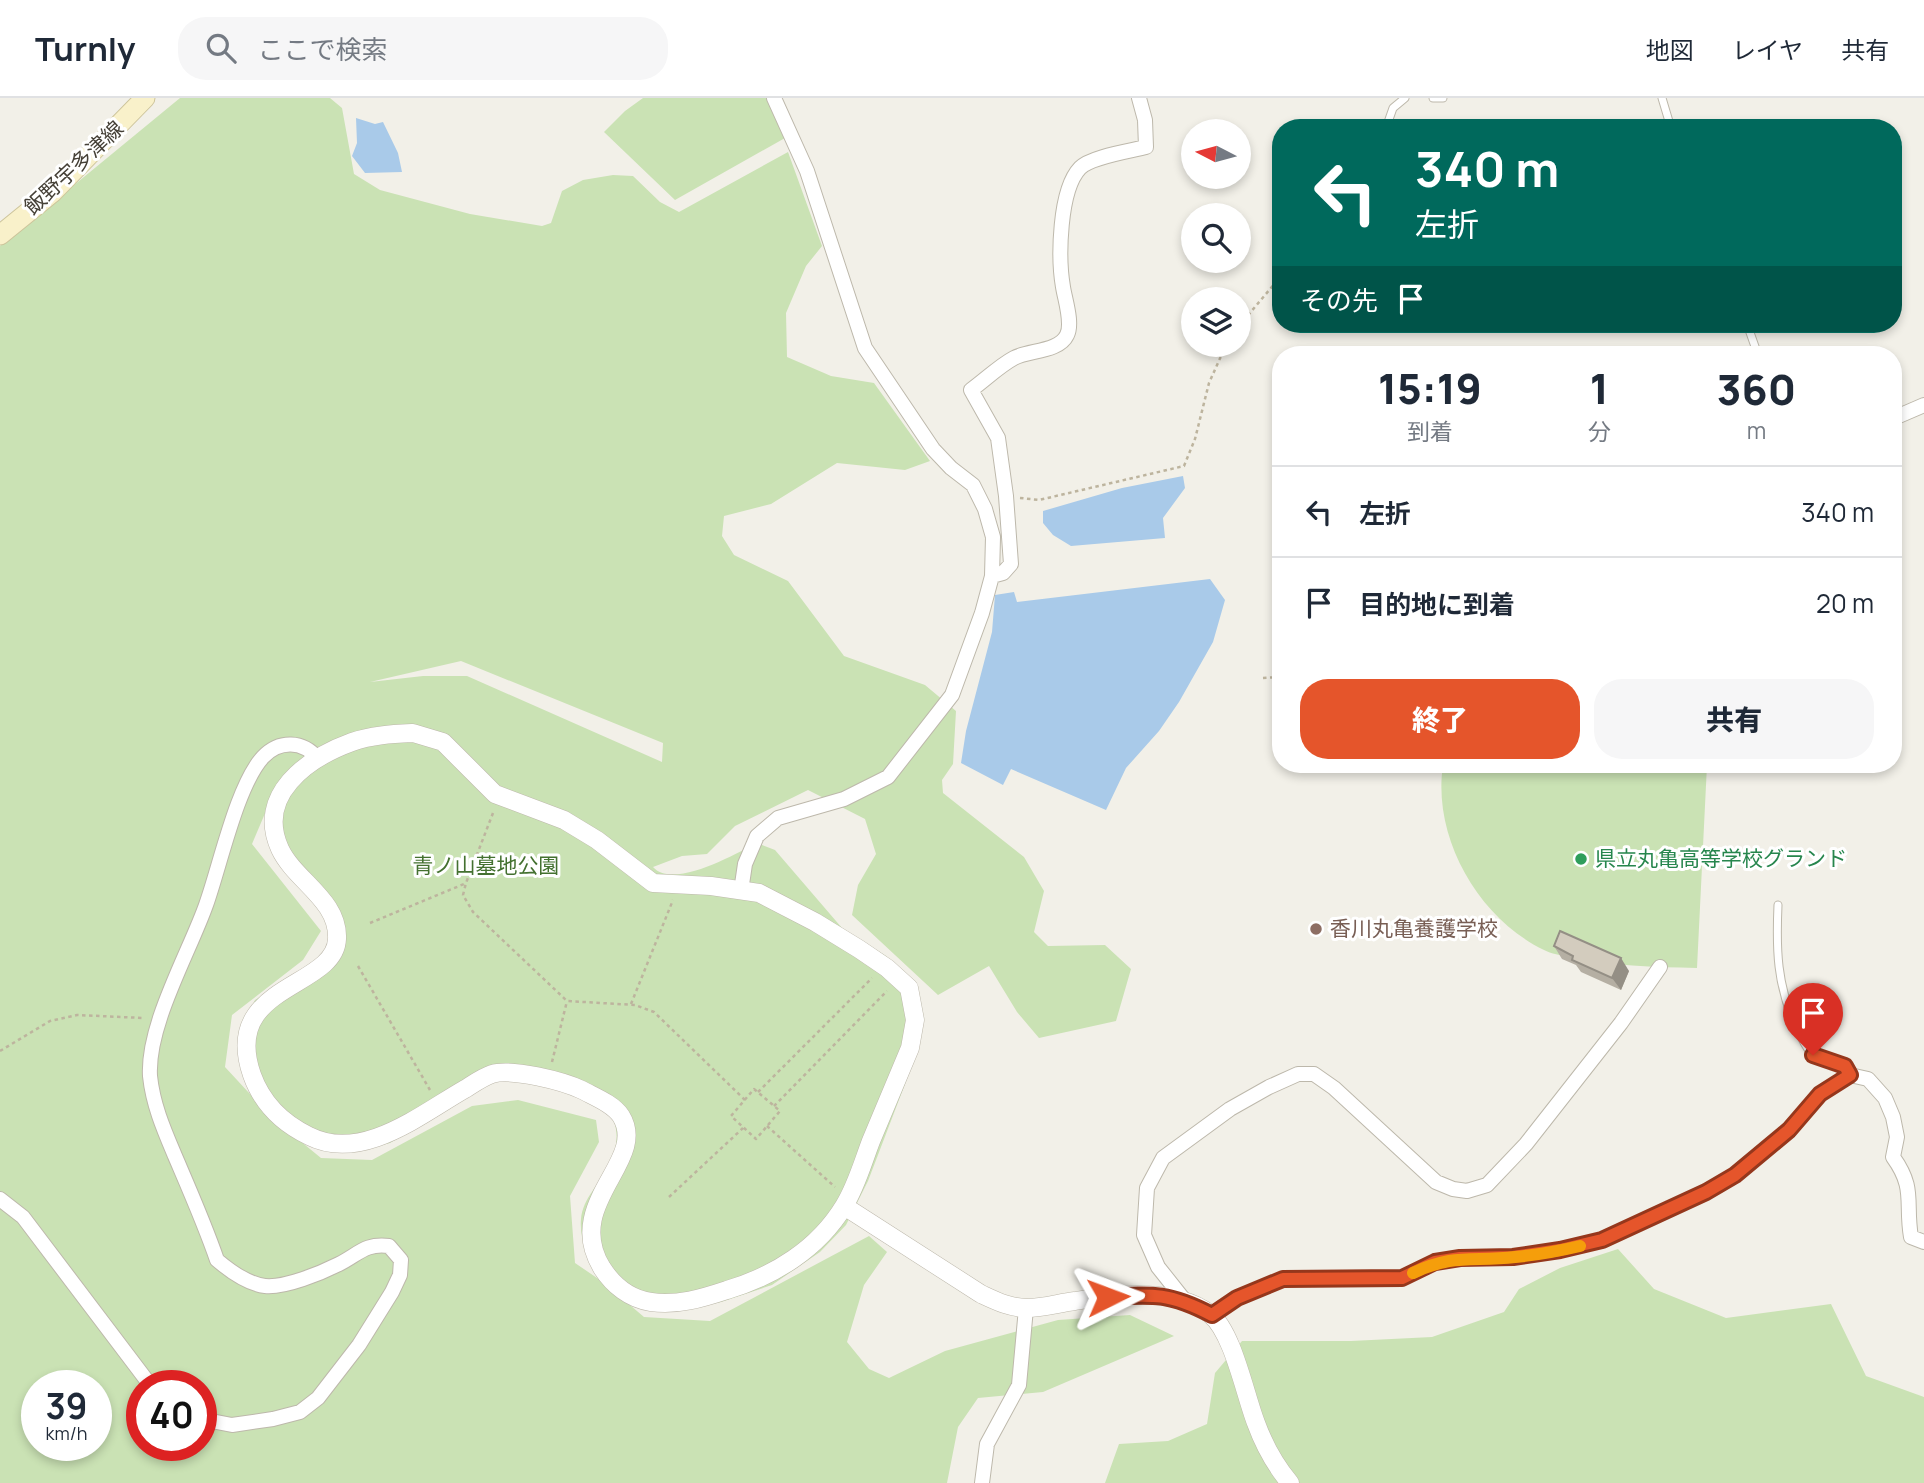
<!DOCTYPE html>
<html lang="ja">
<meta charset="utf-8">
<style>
body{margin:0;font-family:Manrope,"Noto Sans JP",sans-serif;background:#f6f6f7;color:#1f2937;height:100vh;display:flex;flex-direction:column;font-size:26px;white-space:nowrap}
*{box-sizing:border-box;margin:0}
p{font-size:23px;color:#747a83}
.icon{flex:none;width:38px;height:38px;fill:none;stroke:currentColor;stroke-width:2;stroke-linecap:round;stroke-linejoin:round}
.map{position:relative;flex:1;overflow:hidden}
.drawer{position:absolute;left:1272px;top:248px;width:630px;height:427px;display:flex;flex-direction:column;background:#fff;border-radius:28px;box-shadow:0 4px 10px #0003}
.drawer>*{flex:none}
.guide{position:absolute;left:1272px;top:21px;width:630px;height:214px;border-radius:28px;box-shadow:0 4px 10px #0003;background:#00695c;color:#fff;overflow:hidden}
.needle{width:46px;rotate:276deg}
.buttons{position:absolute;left:1181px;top:21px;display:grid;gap:14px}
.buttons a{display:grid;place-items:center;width:70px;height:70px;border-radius:50%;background:#fff;box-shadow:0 4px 10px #0003;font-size:35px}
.speed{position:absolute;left:21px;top:1272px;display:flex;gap:14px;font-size:35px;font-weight:700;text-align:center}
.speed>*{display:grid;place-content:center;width:91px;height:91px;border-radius:50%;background:#fff;box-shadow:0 4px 10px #0003;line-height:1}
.speed small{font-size:18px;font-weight:400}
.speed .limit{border:10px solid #d22;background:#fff;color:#111}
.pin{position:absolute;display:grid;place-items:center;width:60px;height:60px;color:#fff;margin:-72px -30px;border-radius:50% 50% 50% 0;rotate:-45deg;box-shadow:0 0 7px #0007}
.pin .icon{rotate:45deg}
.me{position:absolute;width:77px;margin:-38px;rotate:87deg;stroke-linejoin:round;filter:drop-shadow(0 0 5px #0008)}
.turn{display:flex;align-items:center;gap:24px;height:147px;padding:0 28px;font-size:32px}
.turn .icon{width:91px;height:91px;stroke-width:2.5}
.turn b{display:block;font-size:49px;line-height:60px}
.then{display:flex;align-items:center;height:66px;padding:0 28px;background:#0003;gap:14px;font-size:26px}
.eta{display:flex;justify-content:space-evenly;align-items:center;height:119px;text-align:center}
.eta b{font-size:42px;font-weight:800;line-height:49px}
.button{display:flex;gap:14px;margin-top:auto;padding:14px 28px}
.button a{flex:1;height:80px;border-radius:28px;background:#e5552b;color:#fff;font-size:28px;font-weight:800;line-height:80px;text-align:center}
.button a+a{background:#f6f6f7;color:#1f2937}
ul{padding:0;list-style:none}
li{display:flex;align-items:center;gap:21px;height:91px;padding:0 28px;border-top:2px solid #e0e1e3}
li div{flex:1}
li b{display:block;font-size:26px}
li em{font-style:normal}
header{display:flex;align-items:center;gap:42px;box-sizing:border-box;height:98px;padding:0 35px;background:#fff;border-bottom:2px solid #e0e1e3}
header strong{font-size:33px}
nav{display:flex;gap:38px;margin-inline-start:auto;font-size:24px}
.search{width:490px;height:63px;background:#f6f6f7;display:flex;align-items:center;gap:18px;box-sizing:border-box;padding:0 24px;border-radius:28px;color:#747a83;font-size:26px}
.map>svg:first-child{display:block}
.green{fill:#cae2b4;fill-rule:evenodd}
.water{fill:#a9cae9}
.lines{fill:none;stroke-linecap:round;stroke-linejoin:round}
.service-casing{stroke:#bdb8ab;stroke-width:9}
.minor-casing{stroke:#bdb8ab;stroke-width:16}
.tertiary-casing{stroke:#bdb8ab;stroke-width:19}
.secondary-casing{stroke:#cdc49b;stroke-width:21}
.path{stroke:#bdb49e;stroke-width:2.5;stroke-dasharray:3.5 3.5;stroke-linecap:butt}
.service{stroke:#fff;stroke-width:7}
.minor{stroke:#fff;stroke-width:14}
.tertiary{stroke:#fff;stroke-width:18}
.secondary{stroke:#f9f1ca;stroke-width:19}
.wall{fill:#b5afa3}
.shaded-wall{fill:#948f85}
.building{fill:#d3ccbe;stroke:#948f85;stroke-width:2}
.route-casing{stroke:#95371c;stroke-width:18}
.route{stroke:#e5552b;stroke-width:12}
.slow{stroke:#f59e0b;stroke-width:12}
.leisure-dot{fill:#2e9e5b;stroke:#fff;stroke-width:2.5}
.education-dot{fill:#8d6e63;stroke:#fff;stroke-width:2.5}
.labels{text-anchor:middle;stroke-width:6;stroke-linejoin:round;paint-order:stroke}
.street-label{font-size:21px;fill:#454037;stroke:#fff}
.leisure-label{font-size:21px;fill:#27864d;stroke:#fff;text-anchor:start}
.park-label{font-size:21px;fill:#447130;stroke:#fff}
.education-label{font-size:21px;fill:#785e54;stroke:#fff;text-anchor:start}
</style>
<header>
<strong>Turnly</strong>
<div class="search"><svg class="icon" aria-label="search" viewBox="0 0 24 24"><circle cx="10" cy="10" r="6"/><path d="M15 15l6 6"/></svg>ここで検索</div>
<nav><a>地図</a><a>レイヤ</a><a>共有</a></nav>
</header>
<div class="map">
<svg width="1924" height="1385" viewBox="0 0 1924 1385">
<rect width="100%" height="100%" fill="#f2f0e8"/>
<!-- green -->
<path class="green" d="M180,0H330L342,10L354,76L380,92L470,116L542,128L551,125L562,93L583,82L613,77L633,78L660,104L679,114L788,54L822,148L806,168L786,215L787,259L831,278L874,285L930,363L905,372L837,365L771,406L724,418L722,438L734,457L788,483L844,558L925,587L956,613L953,666L942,682L943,695L1024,759L1044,793L1034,834L1048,848L1105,847L1131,871L1116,923L1039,940L1017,914L989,868L938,897L852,817L858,787L876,756L865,721L808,692L735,728L707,756L682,758L653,769C673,792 735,756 757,745L775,752L842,830L886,858L906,876L918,898V952L868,1083L846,1127L820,1154L772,1187L721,1204L689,1211L624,1202L644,1219L710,1223L869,1138L887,1154L864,1187L847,1244L869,1271L889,1280L945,1253L1058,1222L1130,1217L1174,1238L1043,1294L978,1300L958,1329L947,1385H0V148ZM461,563L663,645L662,664L467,578H423L370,584ZM266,713L331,831L330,848L319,862L255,902L239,933L237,950L247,983L264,1011L225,969L232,917L303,862L321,833L252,746ZM505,980C532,985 587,995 607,1014C622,1027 617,1054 608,1069C599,1087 583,1100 581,1121C579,1143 590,1164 600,1182L575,1165L570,1098L599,1044L596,1022L518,1002L472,1008L372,1062L321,1060L299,1042L323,1051L357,1053L390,1045L478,989ZM37,1288H96V1348H37ZM142,1288H201V1348H142Z
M643,0H767L785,40L675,102L604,34L625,13Z
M1443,667H1707L1697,870C1654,869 1611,868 1569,859C1561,857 1551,856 1544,852C1478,820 1432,739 1443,667Z
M1618,1151L1654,1191L1726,1220L1831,1206L1866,1278L1924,1299V1385H1105L1119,1346L1168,1343L1207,1326L1215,1275L1242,1243H1351L1432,1239L1504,1214L1519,1191L1560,1170Z"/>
<!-- water -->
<path class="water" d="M356,20L375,26L383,24L398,55L402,74L365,75L352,58L357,45Z
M1183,378L1185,390L1163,420L1165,440L1071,448L1053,437L1043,425V413L1122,390Z
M1210,481L1225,502L1213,544L1179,604L1159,633L1126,670L1106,712L1011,671L1003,687L961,665L966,633L992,534L995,497L1014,494L1017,504Z"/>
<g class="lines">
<!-- service casing -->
<g class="service-casing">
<path id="service" d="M1433,0H1443
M1662,0L1671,30
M1386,30L1393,10L1405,0
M1747,226L1758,257
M1778,807C1776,852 1777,887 1796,929C1801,937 1805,950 1813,957C1825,966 1841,962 1850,977"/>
</g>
<!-- minor casing -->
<g class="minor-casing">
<path id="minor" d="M1894,320L1924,307
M992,478L1003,475L1011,466L1006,398L998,340L971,292C985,282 999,268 1014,260C1029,252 1059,254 1067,237C1073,225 1065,202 1063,189C1058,160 1059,92 1080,70C1090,59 1130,53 1146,49L1145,22L1139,0
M741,793L745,766L757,738L778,720L844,701L888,679L952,597L982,515L992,478L993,439L985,411L973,387L951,370L933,351L865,250L807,73L774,0
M0,1101L23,1119L151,1288
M1185,1203L1158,1169L1144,1137L1147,1090L1163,1060L1230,1011L1269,989L1298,976H1314L1334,990L1436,1084L1453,1091L1467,1093L1487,1087L1526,1046L1621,925L1660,869
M1212,1217L1237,1200L1283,1181L1402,1180L1435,1164L1460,1160L1513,1159L1560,1152L1602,1142L1706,1094L1735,1077L1789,1032L1820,996L1850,977L1868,981L1885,1000L1893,1019L1897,1039L1893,1059C1916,1091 1905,1104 1911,1139L1924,1144
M201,1321L232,1327L273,1321L300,1314L318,1300L359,1247L392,1194L400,1177L401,1162L389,1148C365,1145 359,1156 339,1166C321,1175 285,1190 265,1188C248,1186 230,1173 217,1162C205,1127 190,1093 175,1058C164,1032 153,1007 150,978C147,927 189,855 206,807C220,768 237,687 263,659C279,642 303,642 318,661
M982,1385L987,1346L1019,1287L1026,1210"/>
</g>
<!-- tertiary casing -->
<g class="tertiary-casing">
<path id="tertiary" d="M413,635L443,644L495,696L564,722L597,742L653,785L711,788L759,795L815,824L859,851L887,870L909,890L915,922L910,950C897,981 884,1012 871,1043C863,1064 856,1089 844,1108C818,1151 774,1178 727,1192C703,1200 677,1208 651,1204C630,1201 613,1187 602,1170C562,1105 649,1063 621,1018C613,1006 595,999 582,992C563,983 512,970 492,976C483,979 473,986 465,991C421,1016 362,1065 309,1038C282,1025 262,1005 252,977C220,886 335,891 337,841C339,802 295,783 280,751C255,697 308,660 352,644C371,637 393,636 413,635Z
M844,1108L981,1196C996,1203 1010,1210 1027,1210C1043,1210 1059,1205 1075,1203C1115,1196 1177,1190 1210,1216C1233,1234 1245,1297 1256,1325C1264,1347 1275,1367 1290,1385"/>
</g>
<!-- secondary casing -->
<g class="secondary-casing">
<path id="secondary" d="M0,137L53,94L145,0"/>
</g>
<!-- path -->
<path class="path" d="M1239,228L1281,178
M1020,400L1039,402L1184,368L1195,341L1209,285L1226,247
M1263,580L1281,579
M493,715L466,785L463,797L473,814L567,903L635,907L654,914L745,1002
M370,825L464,786
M358,868L430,992
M631,906L673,802
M0,953L50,923L77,917L143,920
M552,964L567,903
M754,991L780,1013L756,1041L731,1018Z
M758,994L872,880
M774,1008L887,893
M767,1028L835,1089
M669,1099L743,1030"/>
<!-- service -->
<use href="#service" class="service"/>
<!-- minor -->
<use href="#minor" class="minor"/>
<!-- tertiary -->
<use href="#tertiary" class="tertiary"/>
<!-- secondary -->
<use href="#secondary" class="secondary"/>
</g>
<!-- wall -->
<path class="wall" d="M1554,848L1629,873L1621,892L1581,874L1576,867L1562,861Z"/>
<!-- shaded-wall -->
<path class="shaded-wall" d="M1621,860L1629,873L1621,892L1612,880Z"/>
<!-- building -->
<path class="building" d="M1560,833L1621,860L1612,880L1572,862L1573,858L1554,848Z"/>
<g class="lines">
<!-- route casing -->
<g class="route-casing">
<path id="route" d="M1108,1199C1154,1196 1170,1195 1212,1217L1237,1200L1283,1181L1402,1180L1435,1164L1460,1160L1513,1159L1560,1152L1602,1142L1706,1094L1735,1077L1789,1032L1820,996L1850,977L1845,968L1813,957"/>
</g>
<!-- route -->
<use href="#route" class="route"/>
<!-- slow -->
<path class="slow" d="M1413,1175C1455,1155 1472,1164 1515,1159C1537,1157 1559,1153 1580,1148"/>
</g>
<!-- markers -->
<circle class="leisure-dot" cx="1581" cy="761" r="7"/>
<circle class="education-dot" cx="1316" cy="831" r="7"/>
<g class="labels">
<!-- street labels -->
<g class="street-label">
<text transform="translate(74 70) rotate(-43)" y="7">飯野宇多津線</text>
</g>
<!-- leisure labels -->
<g class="leisure-label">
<text x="1595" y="768">県立丸亀高等学校グランド</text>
</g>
<!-- park labels -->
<g class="park-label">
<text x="486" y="775">青ノ山墓地公園</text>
</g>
<!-- education labels -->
<g class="education-label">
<text x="1330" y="838">香川丸亀養護学校</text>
</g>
</g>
</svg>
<div class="buttons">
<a><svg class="needle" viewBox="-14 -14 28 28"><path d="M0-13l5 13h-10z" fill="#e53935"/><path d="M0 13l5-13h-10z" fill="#747a83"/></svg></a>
<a><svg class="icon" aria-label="search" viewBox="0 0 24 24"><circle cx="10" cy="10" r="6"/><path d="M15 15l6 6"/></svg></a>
<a><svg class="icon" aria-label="layers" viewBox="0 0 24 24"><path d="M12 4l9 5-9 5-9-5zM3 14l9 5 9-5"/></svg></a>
</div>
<div class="speed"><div>39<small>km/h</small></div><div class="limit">40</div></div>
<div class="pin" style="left:1813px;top:957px;background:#d93025"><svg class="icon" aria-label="arrive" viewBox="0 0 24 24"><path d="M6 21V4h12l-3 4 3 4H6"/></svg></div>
<svg class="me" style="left:1108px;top:1199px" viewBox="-20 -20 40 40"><path d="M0-17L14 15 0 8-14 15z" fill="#e5552b" stroke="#fff" stroke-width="4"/></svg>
<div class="guide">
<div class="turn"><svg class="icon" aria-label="left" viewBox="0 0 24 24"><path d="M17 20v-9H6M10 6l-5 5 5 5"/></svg><div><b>340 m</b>左折</div></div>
<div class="then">その先<svg class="icon" aria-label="arrive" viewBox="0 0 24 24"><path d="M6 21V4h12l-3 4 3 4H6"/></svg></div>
</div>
<section class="drawer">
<div class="eta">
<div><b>15:19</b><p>到着</p></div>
<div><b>1</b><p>分</p></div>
<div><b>360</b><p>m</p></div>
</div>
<ul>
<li><svg class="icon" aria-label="left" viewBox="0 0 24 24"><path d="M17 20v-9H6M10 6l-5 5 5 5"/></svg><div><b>左折</b></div><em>340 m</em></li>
<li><svg class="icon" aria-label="arrive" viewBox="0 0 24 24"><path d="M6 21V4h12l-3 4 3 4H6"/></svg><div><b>目的地に到着</b></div><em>20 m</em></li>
</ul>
<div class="button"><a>終了</a><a>共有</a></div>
</section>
</div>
